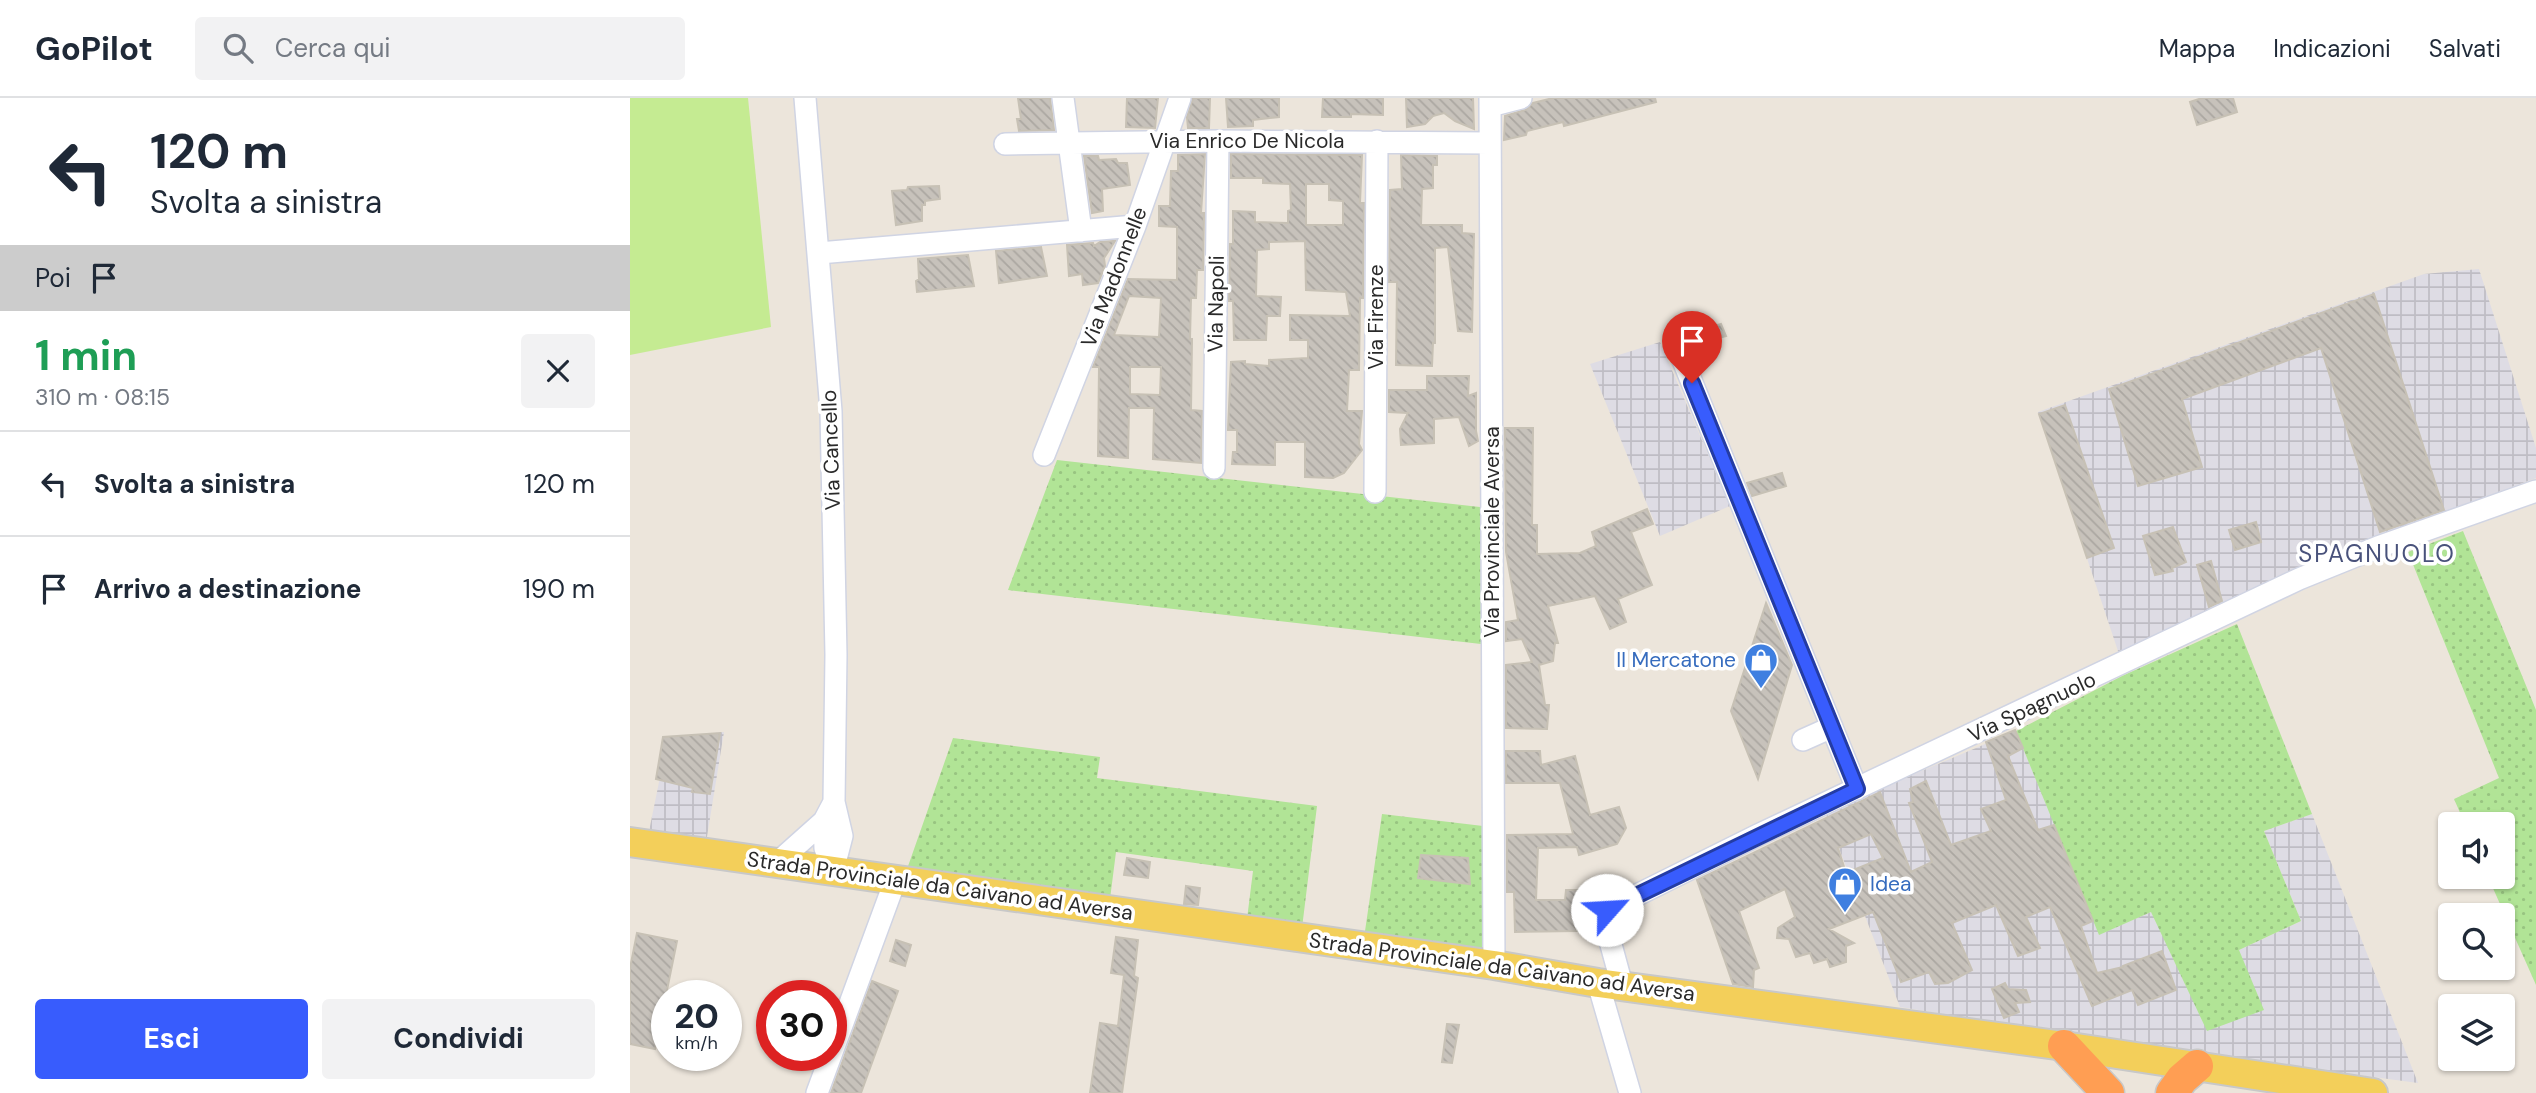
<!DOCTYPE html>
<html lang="it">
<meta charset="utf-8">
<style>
body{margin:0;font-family:"DM Sans",sans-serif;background:#f2f2f3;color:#1f2937;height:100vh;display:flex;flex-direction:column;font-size:26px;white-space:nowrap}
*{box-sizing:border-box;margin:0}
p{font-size:23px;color:#747a83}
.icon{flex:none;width:38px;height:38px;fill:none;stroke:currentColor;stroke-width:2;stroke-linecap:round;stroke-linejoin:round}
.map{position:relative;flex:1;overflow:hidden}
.details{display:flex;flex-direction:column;background:#fff;width:630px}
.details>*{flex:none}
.guide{background:#fff;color:#1f2937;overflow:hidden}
.tools{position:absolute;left:1808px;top:714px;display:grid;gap:14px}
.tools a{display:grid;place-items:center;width:77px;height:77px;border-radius:7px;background:#fff;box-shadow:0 2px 5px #0004;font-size:35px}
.speed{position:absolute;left:21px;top:882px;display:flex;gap:14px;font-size:35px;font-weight:700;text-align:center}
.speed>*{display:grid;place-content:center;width:91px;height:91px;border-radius:50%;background:#fff;box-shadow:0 2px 5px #0004;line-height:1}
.speed small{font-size:18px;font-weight:400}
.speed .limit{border:10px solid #d22;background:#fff;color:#111}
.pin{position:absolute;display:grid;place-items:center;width:60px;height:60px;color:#fff;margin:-72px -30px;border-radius:50% 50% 50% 0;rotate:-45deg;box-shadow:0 0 7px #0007}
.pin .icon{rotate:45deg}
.me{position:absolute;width:77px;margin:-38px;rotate:64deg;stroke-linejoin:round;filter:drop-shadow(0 0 5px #0008)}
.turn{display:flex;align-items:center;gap:24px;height:147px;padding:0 35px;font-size:32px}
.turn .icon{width:91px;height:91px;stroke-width:2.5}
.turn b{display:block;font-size:49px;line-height:60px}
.then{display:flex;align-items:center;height:66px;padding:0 35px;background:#0003;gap:14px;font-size:26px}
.round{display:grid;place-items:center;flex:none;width:74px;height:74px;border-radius:7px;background:#f2f2f3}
.overview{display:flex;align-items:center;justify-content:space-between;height:119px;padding:0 35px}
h1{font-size:42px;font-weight:700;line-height:52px;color:#1e9e55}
.action{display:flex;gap:14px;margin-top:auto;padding:14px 35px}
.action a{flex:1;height:80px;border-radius:7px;background:#385cfd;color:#fff;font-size:28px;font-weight:700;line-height:80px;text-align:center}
.action a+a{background:#f2f2f3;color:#1f2937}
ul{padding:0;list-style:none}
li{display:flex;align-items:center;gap:21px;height:105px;padding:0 35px;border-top:2px solid #e0e1e3}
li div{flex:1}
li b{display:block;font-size:26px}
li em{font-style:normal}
header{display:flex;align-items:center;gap:42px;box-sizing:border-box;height:98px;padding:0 35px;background:#fff;border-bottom:2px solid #e0e1e3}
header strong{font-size:33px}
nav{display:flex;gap:38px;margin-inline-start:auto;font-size:24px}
.search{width:490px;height:63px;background:#f2f2f3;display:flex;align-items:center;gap:18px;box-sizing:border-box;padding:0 24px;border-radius:7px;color:#747a83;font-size:26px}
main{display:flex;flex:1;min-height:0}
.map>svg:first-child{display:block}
.industrial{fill:url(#industrial-grid)}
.grass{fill:url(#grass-dots)}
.pitch{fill:#c5eb92}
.building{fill:url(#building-back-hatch);stroke:#c7c1b5;stroke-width:2;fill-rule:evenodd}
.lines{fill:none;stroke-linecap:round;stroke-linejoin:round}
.minor-casing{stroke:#d0d4e3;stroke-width:24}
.major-casing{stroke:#c8c8c8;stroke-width:32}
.highway-casing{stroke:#c8c8c8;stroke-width:35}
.minor{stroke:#fff;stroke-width:21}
.major{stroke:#f3cf5a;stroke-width:28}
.highway{stroke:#ff9e53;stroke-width:32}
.route-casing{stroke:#243ca4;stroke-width:18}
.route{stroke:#385cfd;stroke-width:12}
.labels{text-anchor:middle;stroke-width:7;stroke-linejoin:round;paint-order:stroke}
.street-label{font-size:21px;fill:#2a2a2a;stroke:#fff}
.shop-label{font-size:21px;fill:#366cbe;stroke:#fff;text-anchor:end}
.quarter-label{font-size:24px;letter-spacing:2px;fill:#49527b;stroke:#fff}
</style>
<header>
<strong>GoPilot</strong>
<div class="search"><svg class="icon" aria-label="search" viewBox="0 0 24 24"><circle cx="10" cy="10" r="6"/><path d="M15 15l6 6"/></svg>Cerca qui</div>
<nav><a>Mappa</a><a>Indicazioni</a><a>Salvati</a></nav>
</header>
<main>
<section class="details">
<div class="guide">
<div class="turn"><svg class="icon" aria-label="left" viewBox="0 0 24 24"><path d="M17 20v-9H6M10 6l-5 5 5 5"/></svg><div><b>120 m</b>Svolta a sinistra</div></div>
<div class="then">Poi<svg class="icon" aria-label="arrive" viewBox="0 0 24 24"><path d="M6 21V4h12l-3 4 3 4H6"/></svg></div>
</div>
<div class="overview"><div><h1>1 min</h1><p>310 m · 08:15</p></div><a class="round"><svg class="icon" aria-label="close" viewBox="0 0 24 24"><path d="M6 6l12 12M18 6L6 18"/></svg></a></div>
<ul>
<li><svg class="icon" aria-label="left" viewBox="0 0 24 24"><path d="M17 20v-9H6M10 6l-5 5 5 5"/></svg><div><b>Svolta a sinistra</b></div><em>120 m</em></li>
<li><svg class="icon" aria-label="arrive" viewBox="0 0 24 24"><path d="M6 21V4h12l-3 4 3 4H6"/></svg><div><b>Arrivo a destinazione</b></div><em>190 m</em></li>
</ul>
<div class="action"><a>Esci</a><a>Condividi</a></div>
</section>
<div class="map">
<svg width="1906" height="995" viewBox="0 0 1906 995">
<defs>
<pattern id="industrial-grid" width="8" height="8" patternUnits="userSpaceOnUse" patternTransform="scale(1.75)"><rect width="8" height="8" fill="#dedce4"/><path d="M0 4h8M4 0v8" fill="none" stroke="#bfbdc4"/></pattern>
<pattern id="grass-dots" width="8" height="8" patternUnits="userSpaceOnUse" patternTransform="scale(1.75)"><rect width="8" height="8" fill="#b1e496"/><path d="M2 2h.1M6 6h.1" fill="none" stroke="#98c481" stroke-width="1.8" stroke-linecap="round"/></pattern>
<pattern id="building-back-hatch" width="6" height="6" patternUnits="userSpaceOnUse" patternTransform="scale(1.75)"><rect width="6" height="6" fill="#c7c2bb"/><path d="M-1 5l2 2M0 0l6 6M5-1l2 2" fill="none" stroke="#aba7a1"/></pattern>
</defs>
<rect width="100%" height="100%" fill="#ece5db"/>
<!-- industrial -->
<path class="industrial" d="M1849,171L1906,350V380L1737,443L1583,509L1489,556L1408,314L1794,176Z
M1030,244L1100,408L1030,438L960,266Z
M1386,633L1470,836L1521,814L1609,852L1671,823L1634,733L1682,716L1788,985L1512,948L1270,909L1195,714Z
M94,634L75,751L17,743L38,640Z"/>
<!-- grass -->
<path class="grass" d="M427,362L850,409L851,546L378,492Z
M1833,433L1906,612V887L1858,779H1872V726H1835L1824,701L1869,680L1778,454Z
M1607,526L1682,716L1634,733L1671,823L1609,852L1634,912L1577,933L1521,814L1469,837L1386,633L1492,578Z
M323,640L470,659L467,680L687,708L672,830L617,821L623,773L486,754L480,801L276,774Z
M752,716L853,728V853L734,840Z"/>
<!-- pitch -->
<path class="pitch" d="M0,0H118L141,229L0,257Z"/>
<!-- building -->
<path class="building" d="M388,0H420L424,32L389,33L387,21H391Z
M497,0H528L525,30L496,29Z
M563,0H580L579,30H558L557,19Z
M596,0H649V19L623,22V28L598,29Z
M693,0H753V17L721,16V19H692Z
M776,0H843L844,31L825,23L814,15L803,18L795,26L777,29Z
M923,0H1025L1026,4L934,28L933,24L897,33L896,37L874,42L875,18L895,12L903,5Z
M1572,0H1603L1607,14L1567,27L1560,4Z
M575,56L571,115H574L573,172H567L566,200H561L560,241H562L561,312L572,313L571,365L523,361L524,310H499L498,360L468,358L469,269H463L498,181L547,182V129L529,128V108H540L541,73H548V57ZM499,198L531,200L529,239L484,237ZM500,269H531L530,297L500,296Z
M601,56L732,57L730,105H734L733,184V200H730L729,272H719L717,313H732L729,346L732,352L714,375L703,380L675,379V344H645V367L602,366L603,354H607V332H598L601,264L615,263V266L639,268V262L678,260V242H660V217L720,218L716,194L676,192L675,143L639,144V151L627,152L626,198L651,199L650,218H637L636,242H604L603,203H599L600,146H603V113L625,114V124L658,125V113L661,112L660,86L633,85V80H601ZM676,86H699V102L713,103V127H676Z
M771,57L807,58V67H803V90L792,91L791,127H832V135L844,136L842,234L828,233L818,149L805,150V245H803L802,268L766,267L767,184H759L760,92L772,91Z
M454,58H468L469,62L486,61L488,65H497L500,87L472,91L473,113L462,115Z
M309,88L310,101L295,103V107H292V123L266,127L262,93L277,92L278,89Z
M485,143L474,160L475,168L468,185L453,187L452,176L439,178L437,147L463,145L464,148L470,144Z
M411,149L417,178L369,185L366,153Z
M338,157L344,188L287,194L286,183L289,181L288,161Z
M1744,196L1814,412L1750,434L1691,250L1552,301L1572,369L1508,388L1479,291Z
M1091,226L1096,238L1057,248L1053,237Z
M797,278H839L838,298L846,295V333L848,343L839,348L829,319L804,321V345L771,347L770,331L778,315L759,314V292H797Z
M1435,307L1484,450L1457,460L1409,316Z
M875,330H903L902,427H907V456L950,455L966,448L962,434L1017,411L1023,426L1001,434L1022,487L988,501L996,524L980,531L965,498L918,508L928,545H925L923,563L909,567L915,607H919L917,631L876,630V567L902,564L892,541L876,543V524L888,522L876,454Z
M1152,375L1156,388L1122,398L1117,385Z
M1626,424L1631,444L1605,452L1599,432Z
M1543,429L1556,464L1542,470L1543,473L1525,477L1513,438Z
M1581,463L1592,503L1579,509L1567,467Z
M1136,505L1162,567L1128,681L1101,613Z
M1385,632L1393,650L1378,658L1408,732L1424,727L1463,823L1451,828L1467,875L1493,869V868L1532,853L1546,892L1508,907L1502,892L1462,908L1420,809L1396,819L1410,850L1388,858L1366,807L1322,825L1342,872L1318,885L1305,886L1299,874L1271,884L1243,814L1199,831L1224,845L1216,848V864L1200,869L1197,861L1184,865L1180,855L1166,859L1159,841L1147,840L1148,830L1165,819L1155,791L1109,813L1129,870L1124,872L1123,889L1103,886L1067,782L1250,694L1281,774L1302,764L1279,705L1283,704L1280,691L1296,683L1321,747L1361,733L1351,711L1376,702L1356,644ZM1241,736L1253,760L1216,775L1208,750Z
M90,635L80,696L62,694L63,690L26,681L33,639Z
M876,653H910L911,667L945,658L960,717L989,709L996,730L987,746L949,757L947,749L908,750L906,802H935L936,792H958L961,805L947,806V833L885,834L884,794H877V737L943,736L930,685H876Z
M791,757L838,760L840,786L788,780Z
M497,760L520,764L518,780L494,777Z
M556,788L570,790L568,807L554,806Z
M7,835L47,843L25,951L0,946V870Z
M486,839L508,842L504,878L508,880L492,995H460L470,925L488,928L494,877L481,875Z
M266,842L281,847L275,868L260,863Z
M242,883L268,893L231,995H201Z
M1375,885L1378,891L1396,892L1400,904L1385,905L1389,914L1374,920L1362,891Z
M817,926L829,927L822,965L812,964Z"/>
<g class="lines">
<!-- minor casing -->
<g class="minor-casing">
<path id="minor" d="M175,0L201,313L206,557L204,704
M433,0L451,133
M860,0L864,867
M860,8L891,0
M375,46L588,43L860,45
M189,155L505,128
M1052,260L1227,691
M414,357L505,128L550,0
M584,370L588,43
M745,394L747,43
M1173,642L1202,629
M148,764L194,723L204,704L212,738L203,773L195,750L194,723
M968,885L1000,995
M992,887L977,832V812L1128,737L1669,481L1748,449L1906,393
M187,995L265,783"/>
</g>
<!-- major casing -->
<g class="major-casing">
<path id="major" d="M0,744L864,867L968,885L1434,948L1743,995"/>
</g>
<!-- highway casing -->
<g class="highway-casing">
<path id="highway" d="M1434,948L1478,995
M1542,995L1552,981L1567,968"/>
</g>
<!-- minor -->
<use href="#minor" class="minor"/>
<!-- major -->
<use href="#major" class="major"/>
<!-- highway -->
<use href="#highway" class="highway"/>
</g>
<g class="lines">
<!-- route casing -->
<g class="route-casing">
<path id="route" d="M977,812L1227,691L1062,285"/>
</g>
<!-- route -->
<use href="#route" class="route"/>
</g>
<!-- icons -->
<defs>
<g id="shop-pin" transform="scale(1.75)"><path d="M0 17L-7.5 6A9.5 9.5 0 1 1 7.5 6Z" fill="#3f7fe0" stroke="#fff"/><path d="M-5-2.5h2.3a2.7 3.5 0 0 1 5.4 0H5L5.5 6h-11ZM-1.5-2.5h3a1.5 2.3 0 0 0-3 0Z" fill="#fff"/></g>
</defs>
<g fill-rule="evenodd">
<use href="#shop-pin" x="1131" y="562"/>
<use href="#shop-pin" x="1215" y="786"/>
</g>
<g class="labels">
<!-- street labels -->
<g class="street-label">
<text x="617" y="50">Via Enrico De Nicola</text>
<text transform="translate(484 179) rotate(-69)" y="7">Via Madonnelle</text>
<text transform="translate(586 206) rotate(-89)" y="7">Via Napoli</text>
<text transform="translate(746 219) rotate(-90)" y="7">Via Firenze</text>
<text transform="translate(201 352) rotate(-92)" y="7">Via Cancello</text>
<text transform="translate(862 434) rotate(-90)" y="7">Via Provinciale Aversa</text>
<text transform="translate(1402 609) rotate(-25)" y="7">Via Spagnuolo</text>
<text transform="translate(310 788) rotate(8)" y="7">Strada Provinciale da Caivano ad Aversa</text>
<text transform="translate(872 869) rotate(8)" y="7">Strada Provinciale da Caivano ad Aversa</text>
</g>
<!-- shop labels -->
<g class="shop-label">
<text x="1106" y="569">Il Mercatone</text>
<text x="1240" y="793" text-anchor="start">Idea</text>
</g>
<!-- quarter labels -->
<g class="quarter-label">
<text x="1747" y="464">SPAGNUOLO</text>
</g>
</g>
</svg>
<div class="tools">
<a><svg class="icon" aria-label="sound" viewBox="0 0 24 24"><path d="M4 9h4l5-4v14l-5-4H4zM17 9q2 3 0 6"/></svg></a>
<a><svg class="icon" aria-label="search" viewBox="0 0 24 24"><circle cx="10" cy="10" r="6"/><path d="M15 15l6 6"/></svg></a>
<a><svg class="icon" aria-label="layers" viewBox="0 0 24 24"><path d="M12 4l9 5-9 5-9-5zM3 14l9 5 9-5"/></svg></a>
</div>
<div class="speed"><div>20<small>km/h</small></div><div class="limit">30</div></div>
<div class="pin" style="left:1062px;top:285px;background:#d93025"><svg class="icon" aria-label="arrive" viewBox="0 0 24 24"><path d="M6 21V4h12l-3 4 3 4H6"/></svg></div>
<svg class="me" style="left:977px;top:812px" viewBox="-20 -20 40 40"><circle r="19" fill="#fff"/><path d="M0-13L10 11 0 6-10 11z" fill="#385cfd"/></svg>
</div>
</main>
